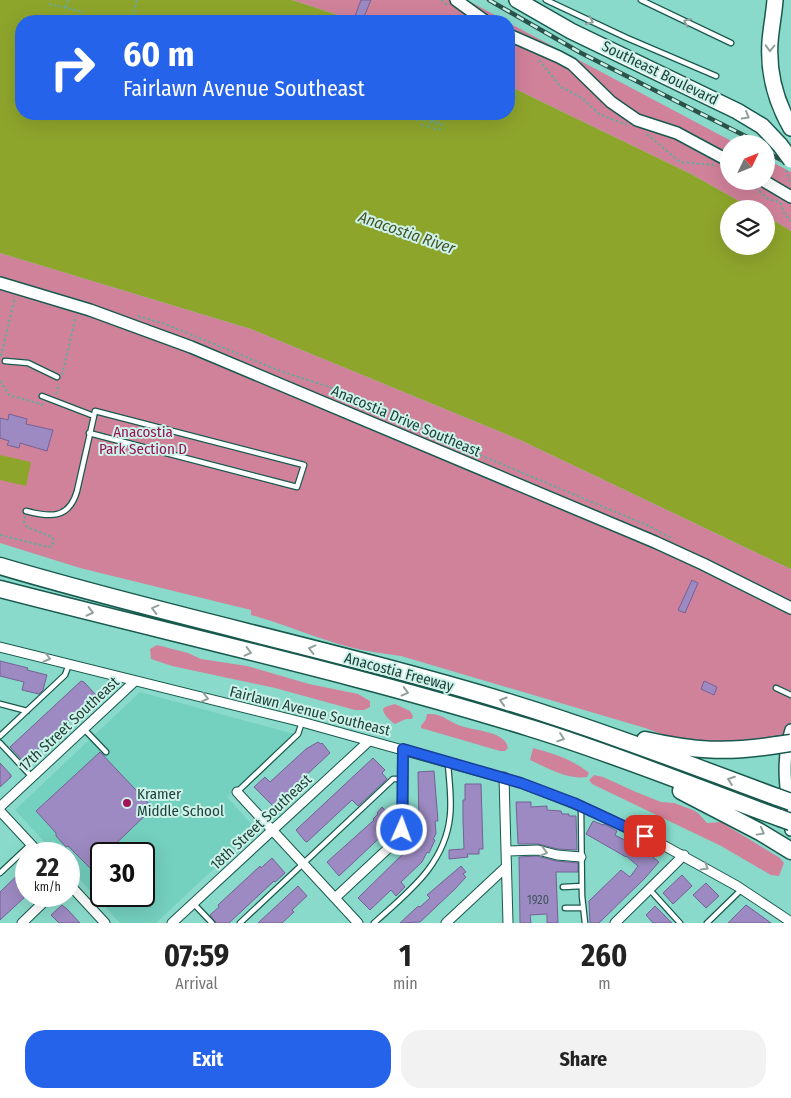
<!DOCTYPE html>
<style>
body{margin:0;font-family:"Fira Sans Condensed",sans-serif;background:#f2f2f2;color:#222;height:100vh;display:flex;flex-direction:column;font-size:19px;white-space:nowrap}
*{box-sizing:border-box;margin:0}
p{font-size:16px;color:#767676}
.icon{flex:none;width:28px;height:28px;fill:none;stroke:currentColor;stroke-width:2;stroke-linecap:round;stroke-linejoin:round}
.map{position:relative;height:923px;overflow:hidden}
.sheet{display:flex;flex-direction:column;background:#fff;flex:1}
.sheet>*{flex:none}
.banner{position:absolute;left:15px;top:15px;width:500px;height:105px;border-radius:20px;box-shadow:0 5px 20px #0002;background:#2563eb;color:#fff;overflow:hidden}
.needle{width:32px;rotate:47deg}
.tools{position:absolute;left:720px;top:135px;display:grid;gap:10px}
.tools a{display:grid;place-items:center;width:55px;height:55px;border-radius:50%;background:#fff;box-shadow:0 5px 20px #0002;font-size:25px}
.speed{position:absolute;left:15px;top:842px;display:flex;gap:10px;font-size:25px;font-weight:700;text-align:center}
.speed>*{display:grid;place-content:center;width:65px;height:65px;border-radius:50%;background:#fff;box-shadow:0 5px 20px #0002;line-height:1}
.speed small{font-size:12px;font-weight:400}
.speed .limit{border:2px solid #111;border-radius:8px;background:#fff;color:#111}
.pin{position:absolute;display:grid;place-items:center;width:42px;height:42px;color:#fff;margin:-21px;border-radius:10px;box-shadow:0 2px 8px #0006}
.me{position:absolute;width:55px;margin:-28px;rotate:2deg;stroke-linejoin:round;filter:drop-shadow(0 0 4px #0008)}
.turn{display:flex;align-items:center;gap:18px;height:105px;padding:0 25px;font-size:22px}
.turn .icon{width:65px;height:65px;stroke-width:2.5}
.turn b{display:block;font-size:35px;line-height:42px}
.eta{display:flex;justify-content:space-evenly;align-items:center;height:85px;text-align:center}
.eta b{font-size:30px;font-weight:700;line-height:35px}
.primary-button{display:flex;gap:10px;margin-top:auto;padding:10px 25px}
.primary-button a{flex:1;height:58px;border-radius:20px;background:#2563eb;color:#fff;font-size:20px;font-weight:700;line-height:58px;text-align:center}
.primary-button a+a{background:#f2f2f2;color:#222}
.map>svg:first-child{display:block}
.built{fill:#74d0bf;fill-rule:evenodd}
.green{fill:#d1829b}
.water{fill:#8ea52c}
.building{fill:#9d8ac2;stroke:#746196}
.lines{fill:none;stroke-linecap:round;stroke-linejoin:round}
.service-casing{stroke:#18594e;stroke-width:7}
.minor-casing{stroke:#18594e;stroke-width:11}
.tertiary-casing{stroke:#18594e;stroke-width:14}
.primary-casing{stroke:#18594e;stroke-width:18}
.motorway-casing{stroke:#18594e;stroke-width:19}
.path{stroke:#67a99c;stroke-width:2;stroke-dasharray:2.5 2.5;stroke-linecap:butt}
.service{stroke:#fff;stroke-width:4.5}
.minor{stroke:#fff;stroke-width:9}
.tertiary{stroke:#fff;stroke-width:11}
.primary{stroke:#fff;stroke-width:15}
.motorway{stroke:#fff;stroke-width:16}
.rail-casing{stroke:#2b524a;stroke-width:4.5}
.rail{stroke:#ccf2e9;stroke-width:2.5;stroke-dasharray:8;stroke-linecap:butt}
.primary-bridge-casing{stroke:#18594e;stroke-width:18;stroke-linecap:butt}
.motorway-bridge-casing{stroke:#18594e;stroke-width:19;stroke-linecap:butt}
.path-bridge{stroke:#67a99c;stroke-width:2;stroke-dasharray:2.5 2.5;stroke-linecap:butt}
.primary-bridge{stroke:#fff;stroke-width:15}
.motorway-bridge{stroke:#fff;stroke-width:16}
.oneway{stroke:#90a09d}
.route-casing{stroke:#184099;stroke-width:12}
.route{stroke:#2563eb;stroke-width:9}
.poi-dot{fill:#a41458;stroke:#ccf2e9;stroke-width:2}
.labels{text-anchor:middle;stroke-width:4;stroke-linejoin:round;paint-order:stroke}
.number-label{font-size:12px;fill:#3f545d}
.street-label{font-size:15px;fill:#20423b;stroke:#ccf2e9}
.park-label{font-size:15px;fill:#9c1253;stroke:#ccf2e9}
.poi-label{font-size:15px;fill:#20423b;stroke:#ccf2e9;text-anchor:start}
.water-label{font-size:16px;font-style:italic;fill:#495325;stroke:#ccf2e9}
</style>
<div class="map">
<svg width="791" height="923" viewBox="0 0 791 923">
<rect width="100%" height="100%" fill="#89daca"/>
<!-- built -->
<path class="built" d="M140,692L294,734L227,797L256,829L156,923H120L69,868V854H56L15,810ZM101,854H144V896H101Z"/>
<!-- green -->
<path class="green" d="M292,0H467L506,21H356Z
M509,23L737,144H729V181H766V159L791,172V231L766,216V209H753L691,174L509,86Z
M0,253L251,329L518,439L791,569V736L741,744H688L645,728L401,656C377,653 352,649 329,641C303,633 277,622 251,615V610L80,568L0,543Z
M157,645L188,653L201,659L247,666L309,684L358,694L370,701V707L364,710H355L275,688L172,666L151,659L150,649Z
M395,704L410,711L413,716L412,719H406L395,724C390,721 383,714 383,709L385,707Z
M427,714C441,713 445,719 456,724C469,731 506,730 508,748L505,751H500L421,728V726L426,719Z
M533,748C552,753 574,760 589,773L587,777C567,780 548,768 530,760Z
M594,775L603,777L636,792L661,802L674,803L693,810L698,813L707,823L721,822L780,858L784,863L779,876L771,875L721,846L592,784L589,780Z"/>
<!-- water -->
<path class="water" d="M0,0H292L356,21H21V114H509V86L691,174L753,209H729V246H766V216L791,231V569L518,439L251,329L0,253Z
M0,455L31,462L26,486L0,480Z"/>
<!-- building -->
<path class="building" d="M361,0H371L363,19L355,16Z
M9,414L27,419L26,424L53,430L47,451L20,443L19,448L7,445L9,441L0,438V418L8,420Z
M692,580L698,583L685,613L678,610Z
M0,661L28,668L27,670L47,675L43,690L39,694L22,690L24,682L0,676Z
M81,681L84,682L96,695L24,762L10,747Z
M704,681L717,687L714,695L701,689Z
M318,742L321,744L322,743L330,753L273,806L254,787L265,777L270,782L306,749Z
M100,752L153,808L105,854H101V866L97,861L90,868L68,846L66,847L56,836V833L36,811Z
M373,758L385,770L382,773L387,779L358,806L352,800L307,842L305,841L296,830Z
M0,763L11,775V777L0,787Z
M434,771L438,821H435L436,834L433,839L435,840L429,853L427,852L422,862L401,882L405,887L396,896L391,890L370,910L358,898L411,846L419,829V824L418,772Z
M465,784H481L483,849H479V854H467L468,857L449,859V850L464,849L463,821V800H465Z
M516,802H531V807L547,806V810L561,811L562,814H569V816H576L577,850L558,849L538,844H518Z
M382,807L391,817L389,818L391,820L387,824L390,828L339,876L327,862L374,820L373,819L378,814L377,813Z
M593,821L603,825L604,824L617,831L615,835L628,842L630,839L659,862L645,878L599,923H590L589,901L621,870L630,877L638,866L626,856V857L586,834Z
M537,856L556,861L578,863V872H556L558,923H547V914L530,915L531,923H520L519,857Z
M272,858L285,873L275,882L274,881L229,923H216L210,915L219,907L218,905L260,866L261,868Z
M461,866L466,872L463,874L466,877L455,889L420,922L400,923L416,908L419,906L420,907L430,898L427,895Z
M26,867V896L0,920V892Z
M682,875L692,886L673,904L663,893Z
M706,883L719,896L706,908L693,895Z
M298,886L307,896L292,910L294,912L282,923H258Z
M62,905L67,909L80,923H59L51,915Z
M746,905L771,923H728Z
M655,906L672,923H653L646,915Z"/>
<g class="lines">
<!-- service casing -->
<g class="service-casing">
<path id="service" d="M546,0L627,38L716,76
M641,0L731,43
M5,361L28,363L57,377
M89,433L297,487L304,465L95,411L94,416
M26,511C49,517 69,520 77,491L94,416L42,396
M776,688L791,695
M0,704L27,711
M84,729L106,752
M0,736L65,675L69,664
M0,743L32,777
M237,792L298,734L302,722
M581,807L582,896L585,923
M0,873L31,844
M563,887L582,886
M650,890L680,923
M193,903L212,923
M565,908H583
M240,923L393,779H403
M374,923C408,892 445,865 450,816C452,799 449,780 448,763
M707,923L742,889"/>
</g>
<!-- minor casing -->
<g class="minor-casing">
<path id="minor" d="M0,647L302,722L521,783L592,811L663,845L737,886L791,922
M504,777L508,923
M237,792L358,923
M0,807L135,681
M0,811L40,854
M506,851L538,850L557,855L581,857
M69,884L105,923
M335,898L395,842L401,835L403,825V749
M22,923L50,896
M172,923L369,741
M446,923L506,867
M615,923L684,855"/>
</g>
<!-- tertiary casing -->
<g class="tertiary-casing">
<path id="tertiary" d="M456,0L485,21
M509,35L559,57L572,64L611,102L637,120L677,133L729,161
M764,181L791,197
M0,283L90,310L191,347L655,542L703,564L791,608
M791,730C780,763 787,796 791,830"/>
</g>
<!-- primary casing -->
<g class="primary-casing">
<path id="primary" d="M517,0L571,31L737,111L762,126L780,145
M775,0C774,14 771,28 770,42C768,72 776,102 791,128"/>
</g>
<!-- motorway casing -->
<g class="motorway-casing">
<path id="motorway" d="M0,566C168,616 340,651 508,702C599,730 688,764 777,797
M0,589C177,635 356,674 530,728C615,754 697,788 780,818
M645,740C694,751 727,753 777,745
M681,791L760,832L791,851"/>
</g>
<!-- path -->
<path class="path" d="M441,0L447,5
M49,4L84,12
M66,7L68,0
M133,17L137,0
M539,60L561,87L582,98L599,114L627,125
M421,114L420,116L442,124L439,132
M404,116V114
M417,121L420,116
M422,126L425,118
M428,128L431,121
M434,130L436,122
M647,134L680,162L715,165
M748,181L768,199L780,202L784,213L791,221
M138,316L165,324L283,372L342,391L405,418L447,441L649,526L671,538
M1,356L15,297
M62,375L76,316
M0,381L9,395L44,405
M56,394L59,384
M0,535L48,547L52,546L54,540L52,537L27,527L24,523L25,516"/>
<!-- service -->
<use href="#service" class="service"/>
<!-- minor -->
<use href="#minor" class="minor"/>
<!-- tertiary -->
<use href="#tertiary" class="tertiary"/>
<!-- primary -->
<use href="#primary" class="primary"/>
<!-- motorway -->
<use href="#motorway" class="motorway"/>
<!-- rail casing -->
<g class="rail-casing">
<path id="rail" d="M489,0L581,53L761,144
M766,152L791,165"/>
</g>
<!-- rail -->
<use href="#rail" class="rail"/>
<!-- primary-bridge casing -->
<g class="primary-bridge-casing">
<path id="primary-bridge" d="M780,145L791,160"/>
</g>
<!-- motorway-bridge casing -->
<g class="motorway-bridge-casing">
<path id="motorway-bridge" d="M777,745L791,743
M777,797L791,802
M780,818L791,822"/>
</g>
<!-- path-bridge -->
<path class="path-bridge" d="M786,170L791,185"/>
<!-- primary-bridge -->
<use href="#primary-bridge" class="primary-bridge"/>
<!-- motorway-bridge -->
<use href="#motorway-bridge" class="motorway-bridge"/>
</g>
<!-- one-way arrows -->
<defs><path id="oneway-chevron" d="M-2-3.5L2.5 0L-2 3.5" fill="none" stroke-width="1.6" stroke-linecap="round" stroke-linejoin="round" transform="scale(1.25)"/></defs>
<g class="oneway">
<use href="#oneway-chevron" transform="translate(590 21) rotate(25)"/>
<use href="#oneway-chevron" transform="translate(687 22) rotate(-155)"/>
<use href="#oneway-chevron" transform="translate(770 48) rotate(91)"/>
<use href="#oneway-chevron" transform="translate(746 116) rotate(30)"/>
<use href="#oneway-chevron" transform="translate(155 609) rotate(-165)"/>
<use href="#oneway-chevron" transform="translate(90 612) rotate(14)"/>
<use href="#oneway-chevron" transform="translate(312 649) rotate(-166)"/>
<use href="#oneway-chevron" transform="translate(248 652) rotate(14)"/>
<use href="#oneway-chevron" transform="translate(47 658) rotate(14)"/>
<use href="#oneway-chevron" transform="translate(405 692) rotate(15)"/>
<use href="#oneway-chevron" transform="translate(205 698) rotate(14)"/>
<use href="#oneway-chevron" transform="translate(503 701) rotate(-164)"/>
<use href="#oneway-chevron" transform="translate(561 738) rotate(19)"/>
<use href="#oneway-chevron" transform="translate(731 780) rotate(-160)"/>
<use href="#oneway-chevron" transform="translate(761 832) rotate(29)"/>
<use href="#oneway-chevron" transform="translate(544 852) rotate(15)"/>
<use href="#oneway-chevron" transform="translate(705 867) rotate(30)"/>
</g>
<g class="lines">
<!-- route casing -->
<g class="route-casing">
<path id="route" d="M402,830L403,749L521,783L574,803L645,836"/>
</g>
<!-- route -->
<use href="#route" class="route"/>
</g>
<!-- markers -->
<circle class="poi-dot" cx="127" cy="803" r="5"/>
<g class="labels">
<!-- number labels -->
<g class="number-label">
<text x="538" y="904">1920</text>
</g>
<!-- street labels -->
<g class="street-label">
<text transform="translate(660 73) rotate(26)" y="5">Southeast Boulevard</text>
<text transform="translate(406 421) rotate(23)" y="5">Anacostia Drive Southeast</text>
<text transform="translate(399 672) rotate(15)" y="5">Anacostia Freeway</text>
<text transform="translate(310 711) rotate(14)" y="5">Fairlawn Avenue Southeast</text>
<text transform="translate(69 724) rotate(-43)" y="5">17th Street Southeast</text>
<text transform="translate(261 822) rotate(-43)" y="5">18th Street Southeast</text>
</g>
<!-- park labels -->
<g class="park-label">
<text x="143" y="437">Anacostia<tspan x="143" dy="17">Park Section D</tspan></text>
</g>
<!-- poi labels -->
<g class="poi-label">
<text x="137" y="799">Kramer<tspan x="137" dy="17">Middle School</tspan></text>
</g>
<!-- water labels -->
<g class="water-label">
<text transform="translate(407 232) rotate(19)" y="6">Anacostia River</text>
</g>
</g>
</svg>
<div class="tools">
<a><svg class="needle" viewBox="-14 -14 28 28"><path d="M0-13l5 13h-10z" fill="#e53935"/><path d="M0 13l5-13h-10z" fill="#767676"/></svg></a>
<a><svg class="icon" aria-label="layers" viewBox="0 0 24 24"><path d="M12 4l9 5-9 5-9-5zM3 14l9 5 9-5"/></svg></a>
</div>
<div class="speed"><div>22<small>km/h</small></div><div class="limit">30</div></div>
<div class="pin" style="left:645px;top:836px;background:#d93025"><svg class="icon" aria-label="arrive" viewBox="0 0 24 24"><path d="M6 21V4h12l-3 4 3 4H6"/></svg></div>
<svg class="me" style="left:402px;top:830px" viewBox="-20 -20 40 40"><circle r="17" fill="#2563eb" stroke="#fff" stroke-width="3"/><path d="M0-11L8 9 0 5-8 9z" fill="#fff"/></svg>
<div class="banner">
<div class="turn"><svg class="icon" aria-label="right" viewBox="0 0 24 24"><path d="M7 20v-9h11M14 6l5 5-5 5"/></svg><div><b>60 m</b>Fairlawn Avenue Southeast</div></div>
</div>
</div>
<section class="sheet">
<div class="eta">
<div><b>07:59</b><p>Arrival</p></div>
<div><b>1</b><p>min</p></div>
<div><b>260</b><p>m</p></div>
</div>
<div class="primary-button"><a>Exit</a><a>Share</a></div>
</section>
